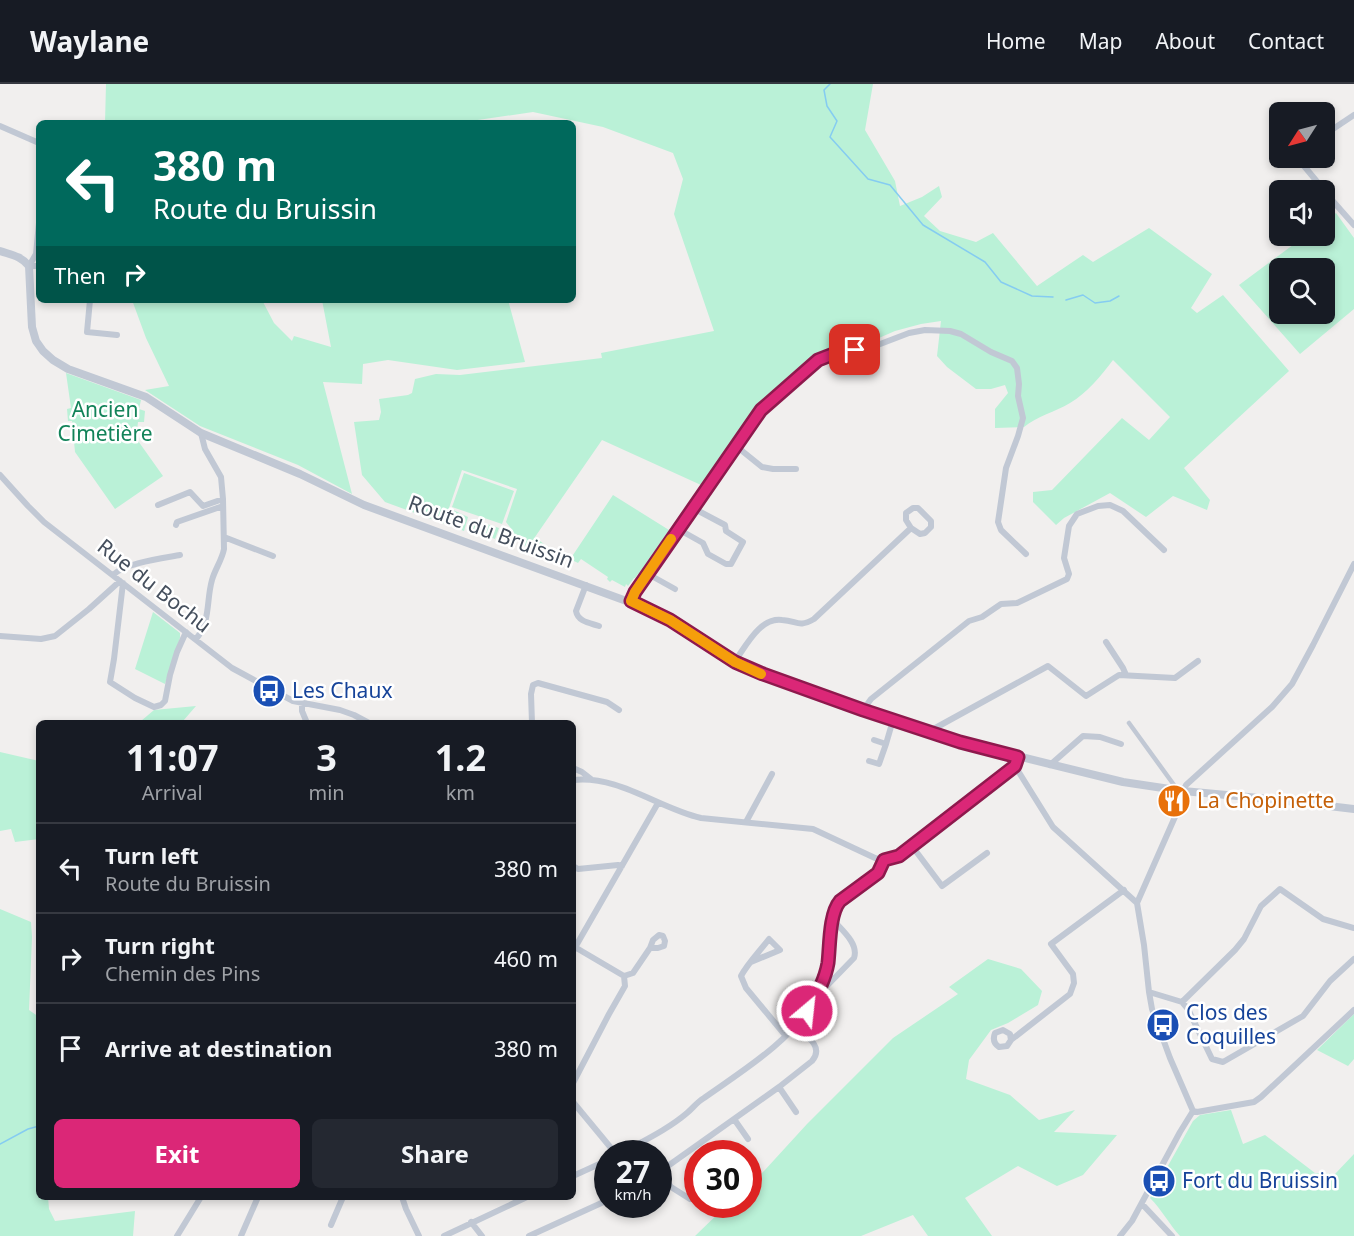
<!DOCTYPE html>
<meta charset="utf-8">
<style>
body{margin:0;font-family:"Noto Sans",sans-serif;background:#242831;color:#f1f3f6;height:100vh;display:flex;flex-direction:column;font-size:22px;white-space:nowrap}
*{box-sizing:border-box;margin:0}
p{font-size:20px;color:#9ea1a6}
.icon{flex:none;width:33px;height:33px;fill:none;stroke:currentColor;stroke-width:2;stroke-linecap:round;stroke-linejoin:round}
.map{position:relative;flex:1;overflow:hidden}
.side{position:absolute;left:36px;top:636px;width:540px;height:480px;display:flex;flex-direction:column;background:#171b24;border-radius:9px;box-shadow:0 3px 9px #0003}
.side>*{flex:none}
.guide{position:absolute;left:36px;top:36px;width:540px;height:183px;border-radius:9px;box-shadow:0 3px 9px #0003;background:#00695c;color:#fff;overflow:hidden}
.needle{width:39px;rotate:234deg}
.controls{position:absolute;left:1269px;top:18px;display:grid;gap:12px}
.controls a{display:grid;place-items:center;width:66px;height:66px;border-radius:9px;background:#171b24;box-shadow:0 3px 9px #0003;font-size:30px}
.speed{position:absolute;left:594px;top:1056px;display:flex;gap:12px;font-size:30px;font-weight:700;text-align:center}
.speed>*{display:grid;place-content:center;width:78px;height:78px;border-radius:50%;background:#171b24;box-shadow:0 3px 9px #0003;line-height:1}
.speed small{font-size:15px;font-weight:400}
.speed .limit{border:9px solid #d22;background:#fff;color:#111}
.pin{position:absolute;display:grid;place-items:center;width:51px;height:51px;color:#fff;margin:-26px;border-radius:12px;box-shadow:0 3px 9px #0006}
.me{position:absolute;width:66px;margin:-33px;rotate:28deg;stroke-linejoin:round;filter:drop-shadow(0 0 4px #0008)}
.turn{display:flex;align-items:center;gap:21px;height:126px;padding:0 18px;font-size:27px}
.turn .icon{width:78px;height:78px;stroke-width:2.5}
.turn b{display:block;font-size:42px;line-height:51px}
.then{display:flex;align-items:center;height:57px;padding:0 18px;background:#0003;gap:12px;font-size:22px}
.eta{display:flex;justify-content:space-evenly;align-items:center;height:102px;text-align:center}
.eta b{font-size:36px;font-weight:700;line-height:42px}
.action{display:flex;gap:12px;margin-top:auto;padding:12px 18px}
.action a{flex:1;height:69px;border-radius:9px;background:#db2777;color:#fff;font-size:24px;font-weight:700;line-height:69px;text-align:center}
.action a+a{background:#242831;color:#f1f3f6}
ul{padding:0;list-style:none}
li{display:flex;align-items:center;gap:18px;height:90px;padding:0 18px;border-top:2px solid #363941}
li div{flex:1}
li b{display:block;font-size:22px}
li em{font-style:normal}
header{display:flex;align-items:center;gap:36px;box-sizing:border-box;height:84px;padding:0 30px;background:#171b24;border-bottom:2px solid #363941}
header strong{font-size:28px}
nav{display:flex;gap:33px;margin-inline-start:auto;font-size:21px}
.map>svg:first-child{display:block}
.green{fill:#baf1d7;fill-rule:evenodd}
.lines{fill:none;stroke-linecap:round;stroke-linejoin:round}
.stream{stroke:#85ccf1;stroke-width:1.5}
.pedestrian{stroke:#c1c8d4;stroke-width:4.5}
.minor{stroke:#c1c8d4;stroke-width:6}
.tertiary{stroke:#c1c8d4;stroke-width:8}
.route-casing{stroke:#8e194d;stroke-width:15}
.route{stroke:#db2777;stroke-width:10}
.slow{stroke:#f59e0b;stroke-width:10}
.labels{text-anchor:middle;stroke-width:5;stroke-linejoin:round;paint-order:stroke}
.park-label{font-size:21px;fill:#128359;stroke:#fff}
.street-label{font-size:21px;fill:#454f5d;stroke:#fff}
.transit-label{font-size:21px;fill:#164399;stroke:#fff;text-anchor:start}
.food-label{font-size:21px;fill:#c56008;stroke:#fff;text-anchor:start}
</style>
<header>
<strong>Waylane</strong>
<nav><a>Home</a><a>Map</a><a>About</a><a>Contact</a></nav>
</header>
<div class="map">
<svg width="1354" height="1152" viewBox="0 0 1354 1152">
<rect width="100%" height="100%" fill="#f1efee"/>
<!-- green -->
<path class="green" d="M106,0H873L865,46L895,97L900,122L922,113L939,102L942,113L924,132L940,147L976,158L993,149L1037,202L1083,171L1093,178L1149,144L1212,190L1191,224L1197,229L1223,211L1289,287L1184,384L1210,416L1207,426L1173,412L1146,433L1110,409L1064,434L1056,441L1033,418V408L1052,406L1122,334L1149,356L1170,333L1113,276C1101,292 1087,309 1070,319C1055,328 1037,332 1024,343L995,344V325L1008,309L1005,301L991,305H976L947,283L937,272L941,237L921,240L895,247L872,257L837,263L816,271L760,320L748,334L701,401L602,356L535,453L545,461L538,472L527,465L515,450H513V447L506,438L517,405L462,386L449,424L468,433L464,447L385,418L362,391L354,338L379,336L381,328L379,315L408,311L412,309L415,295L436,290L460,291L602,274L601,269L714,247L674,130L683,95L673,69L603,43L533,28L471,37L470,39H105Z
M1336,129L1354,154V225L1300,270L1239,201L1305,152H1324L1325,137ZM1280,184H1324V230H1280Z
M132,216H262L274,239L292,257L294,252L331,263L322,216H508L525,278L457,286L388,276L363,280L362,300L323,298L352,410L298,381L200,342L145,306L169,302L146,254Z
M66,289L141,316L139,325L145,327L144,338H138L136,354L163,392L115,425L75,368L72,337H68L67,325L71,324Z
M464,389L514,407L502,440L452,423Z
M613,411L669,446L639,491L638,490L635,494H634L628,502L626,500L625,503L612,496L610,498L607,495L608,493L581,475L578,479L574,477L572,479L569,477Z
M475,436L499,444L495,455L471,446Z
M153,528L180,549V554L165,600L135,585Z
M196,622L183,637L184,639H143L141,637L154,626Z
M0,668L39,677V755L15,758L11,745L0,747Z
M0,825L31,838L32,853L29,926L39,933V1113H48L49,1125L55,1137L135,1127L133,1152H0Z
M988,875L1021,885L1042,907L1038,921L1008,939L991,946L969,976L966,995L1010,1011L1039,1036L1075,1026L1054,1048L1117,1051L1083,1091L1057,1102L1018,1082L965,1114L992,1152H928L913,1131L861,1152H695L727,1121L748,1120L749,1101L764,1087L807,1040L893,954L958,910L949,903Z
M1354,930V975L1348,982L1317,966Z
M1231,1026L1243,1060L1265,1051L1315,1089L1335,1090L1354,1070V1152H1180C1169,1140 1162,1126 1150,1114L1193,1037L1200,1031Z"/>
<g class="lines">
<!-- stream -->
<path class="stream" d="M830,0L824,6L827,22L837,37L830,53L868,95L890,101L923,141L985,178L1001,198L1032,212L1053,213
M1066,216L1083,211L1095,219L1110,217L1119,212
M0,1060L28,1045L39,1042"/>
<!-- pedestrian -->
<path class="pedestrian" d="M1129,639L1174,701V706"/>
<!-- minor -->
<path class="minor" d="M0,42L39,59
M1324,51L1354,31
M1297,74L1299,76L1324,106
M1324,107L1354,141
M29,182L36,170L39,139
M29,182H39
M90,216L87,248L117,251
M736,362L762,383L773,385H796
M0,391L28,422L44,438L232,584L293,617L340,626L354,631L369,639
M158,421L190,408L203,422L223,415
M176,441L177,438L223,422
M678,445L703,459L708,470L726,480H731L743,458L726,447L725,441L693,424
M224,453L273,472
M648,490L675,505
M113,491C124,479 164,474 180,471
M123,499L114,575L110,598L135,614L154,623L161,621L165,617L170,591L177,568L186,548
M586,501L576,527C578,538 590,539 599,542
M631,517L635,508L752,337L761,326L818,276L836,269L875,262L909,249L925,246L950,247L961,250L991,268L1012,277L1017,284L1019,300L1018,312L1023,334L1018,352L1006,384L998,438L1001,446L1026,470
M0,552L41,555L55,552L89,525L120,497
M196,555C211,537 206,517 212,496C215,485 222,476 224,465L223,415L221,393L205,365L201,349
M1106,558L1123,584L1126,591
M735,577C746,562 760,533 782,536C798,537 798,544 814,535L911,444L906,436V429L913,424H918L931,437V443L925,449L920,450L911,444
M302,620V627L307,639
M863,626L871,615L969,537L982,533L1001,520L1017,519L1067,495L1069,490L1064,474L1069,442L1077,430L1098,422L1110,421L1123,427L1164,466
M532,639L531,610L533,601L538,599L607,618L619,626
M928,648L1048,582L1086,612L1119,591L1175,594L1198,577
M874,656L886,660L893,636
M869,677L879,680L886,660
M1050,681L1083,652L1100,653L1121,660
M1015,682L1053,743L1137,819
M573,684L582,688L591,695
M573,696C619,691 658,724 701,734L813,745L875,774L884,776L899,772L1015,682L1018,673
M746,738L772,690
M912,762L942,802L987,769
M573,782L578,785L618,781L622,782
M573,862L624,892L625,902L609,930L573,999
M573,867L658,719
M751,878L780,866L769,855C760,867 748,879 741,892L746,904L785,951
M624,892L633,889L650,864H658L664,862L665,857L663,852L659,851L653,856L650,864
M1149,908L1182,918L1188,925L1212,975L1223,978L1303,932L1330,897L1354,875
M819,910L854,874C859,860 842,846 833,836
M1182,918L1235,866L1244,855L1261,822L1280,805L1323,835L1354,844
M1011,956L1010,950L1003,946L995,949C993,954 993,959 999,963L1007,962L1011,956L1070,910L1074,899L1073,890L1051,860L1124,806
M779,1003L796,1028
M573,1018L616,1070
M1193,1027L1170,974L1152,925L1149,908L1144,861L1137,819L1182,717L1183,707L1186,701L1272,623L1292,600L1313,561L1354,480
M1193,1027L1197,1028L1254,1018L1261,1013L1354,926
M734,1035L748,1055
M620,1070C643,1057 667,1046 687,1029C693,1024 697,1018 704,1014C742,987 792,957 816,914C821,904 826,890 828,879C831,862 829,830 840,817L878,789L884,776
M660,1088L671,1103L690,1115
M658,1089L779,1003L812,977C825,962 805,951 794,942
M573,1092L608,1076
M402,1113L406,1125L419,1152
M1142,1120L1172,1152
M471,1138L482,1152
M331,1141L343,1113
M177,1152L201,1113
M241,1152L258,1113
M444,1152L527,1113
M529,1152L608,1116
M1120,1152L1132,1137L1180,1048L1193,1027"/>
<!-- tertiary -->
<path class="tertiary" d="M0,167C12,171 21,172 29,182L32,243L36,257L43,267L53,276L68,285L146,313L201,349L300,390L364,421L651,526L670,535L735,577L750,585L863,626L960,658L1123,698L1183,707L1270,715L1354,725"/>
</g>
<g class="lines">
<!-- route casing -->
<g class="route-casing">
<path id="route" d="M807,927C816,913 825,896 828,879C830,862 829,830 840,817L878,789L884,776L899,772L1015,682L1018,673L960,658L863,626L763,590L735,578L670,536L631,517L635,508L658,475L761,326L818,276L836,269L855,266"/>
</g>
<!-- route -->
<use href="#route" class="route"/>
<!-- slow -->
<path class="slow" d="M671,455L635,508L631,517L670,536L735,578L761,590"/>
</g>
<!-- icons -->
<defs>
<g id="bus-disc" transform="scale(1.725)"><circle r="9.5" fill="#1a4fb4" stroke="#fff"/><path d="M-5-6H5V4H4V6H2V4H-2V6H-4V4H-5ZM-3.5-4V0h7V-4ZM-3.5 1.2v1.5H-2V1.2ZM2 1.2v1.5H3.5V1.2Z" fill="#fff"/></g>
<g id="restaurant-disc" transform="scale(1.725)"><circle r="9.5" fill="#e8710a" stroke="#fff"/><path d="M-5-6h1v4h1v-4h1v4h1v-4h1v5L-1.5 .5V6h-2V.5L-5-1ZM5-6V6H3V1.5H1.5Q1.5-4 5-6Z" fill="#fff"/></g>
</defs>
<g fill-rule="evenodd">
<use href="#bus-disc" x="269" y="607"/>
<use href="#restaurant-disc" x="1174" y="717"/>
<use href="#bus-disc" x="1163" y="941"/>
<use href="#bus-disc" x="1159" y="1097"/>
</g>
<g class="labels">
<!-- park labels -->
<g class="park-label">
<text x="105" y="333">Ancien<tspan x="105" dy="24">Cimetière</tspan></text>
</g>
<!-- street labels -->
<g class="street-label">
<text transform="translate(491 448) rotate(20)" y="7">Route du Bruissin</text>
<text transform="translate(154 502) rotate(38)" y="7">Rue du Bochu</text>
</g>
<!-- transit labels -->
<g class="transit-label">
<text x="292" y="614">Les Chaux</text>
<text x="1186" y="936">Clos des<tspan x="1186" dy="24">Coquilles</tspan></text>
<text x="1182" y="1104">Fort du Bruissin</text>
</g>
<!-- food labels -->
<g class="food-label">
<text x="1197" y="724">La Chopinette</text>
</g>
</g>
</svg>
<div class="controls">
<a><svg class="needle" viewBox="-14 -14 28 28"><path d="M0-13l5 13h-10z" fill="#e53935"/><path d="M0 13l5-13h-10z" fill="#9ea1a6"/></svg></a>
<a><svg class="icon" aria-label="sound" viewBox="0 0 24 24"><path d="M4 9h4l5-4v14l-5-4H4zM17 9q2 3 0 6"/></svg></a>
<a><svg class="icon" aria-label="search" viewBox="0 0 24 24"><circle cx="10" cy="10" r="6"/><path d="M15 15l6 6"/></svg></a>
</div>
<div class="speed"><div>27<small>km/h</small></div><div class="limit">30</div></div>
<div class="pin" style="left:855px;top:266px;background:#d93025"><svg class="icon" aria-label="arrive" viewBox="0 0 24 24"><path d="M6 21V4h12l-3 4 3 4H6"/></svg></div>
<svg class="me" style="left:807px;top:927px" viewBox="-20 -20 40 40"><circle r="17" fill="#db2777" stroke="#fff" stroke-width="3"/><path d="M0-11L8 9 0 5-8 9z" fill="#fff"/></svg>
<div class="guide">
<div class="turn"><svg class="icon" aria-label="left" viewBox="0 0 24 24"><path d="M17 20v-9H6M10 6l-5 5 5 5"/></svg><div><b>380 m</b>Route du Bruissin</div></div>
<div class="then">Then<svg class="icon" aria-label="right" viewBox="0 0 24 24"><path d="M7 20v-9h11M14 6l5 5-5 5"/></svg></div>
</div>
<section class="side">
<div class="eta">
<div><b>11:07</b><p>Arrival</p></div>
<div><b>3</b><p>min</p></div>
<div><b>1.2</b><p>km</p></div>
</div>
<ul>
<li><svg class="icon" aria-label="left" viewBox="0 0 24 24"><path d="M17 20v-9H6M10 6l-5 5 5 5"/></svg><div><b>Turn left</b><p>Route du Bruissin</p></div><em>380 m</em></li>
<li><svg class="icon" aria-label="right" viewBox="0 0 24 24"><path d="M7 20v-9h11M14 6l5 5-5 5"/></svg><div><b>Turn right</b><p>Chemin des Pins</p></div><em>460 m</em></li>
<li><svg class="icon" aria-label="arrive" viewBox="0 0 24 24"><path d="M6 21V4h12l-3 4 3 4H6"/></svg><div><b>Arrive at destination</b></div><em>380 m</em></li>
</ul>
<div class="action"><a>Exit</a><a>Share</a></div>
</section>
</div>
